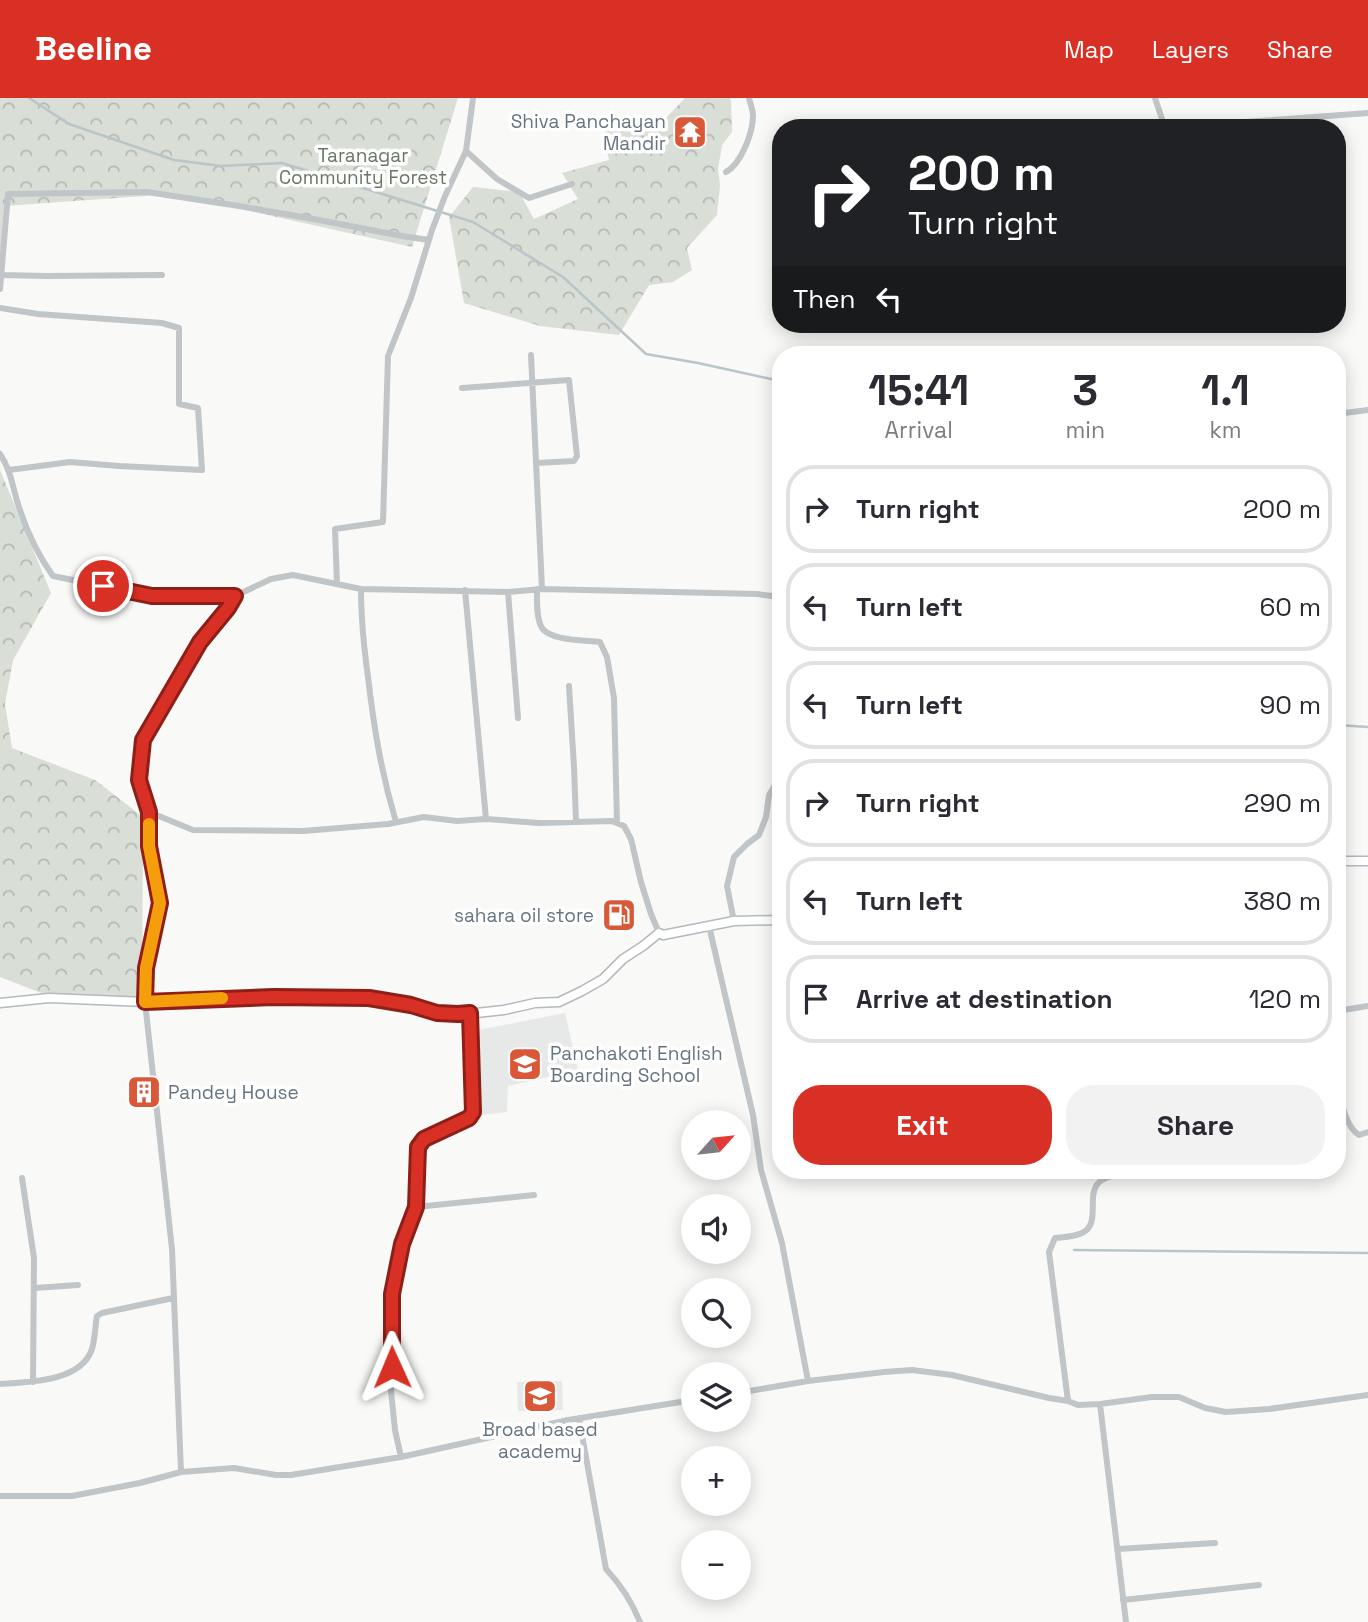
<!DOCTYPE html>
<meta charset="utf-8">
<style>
body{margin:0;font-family:"Space Grotesk",sans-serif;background:#f2f2f3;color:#2b2b33;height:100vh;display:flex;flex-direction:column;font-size:26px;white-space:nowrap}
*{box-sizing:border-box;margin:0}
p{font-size:23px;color:#7c7c81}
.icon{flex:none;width:38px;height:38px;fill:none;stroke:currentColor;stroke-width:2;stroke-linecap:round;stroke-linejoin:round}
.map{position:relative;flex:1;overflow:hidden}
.side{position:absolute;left:772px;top:248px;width:574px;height:833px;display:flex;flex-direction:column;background:#fff;border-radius:28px;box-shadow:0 4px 18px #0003}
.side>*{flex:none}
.hud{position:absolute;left:772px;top:21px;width:574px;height:214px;border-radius:28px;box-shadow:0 4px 18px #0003;background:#202124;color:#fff;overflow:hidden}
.needle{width:46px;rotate:63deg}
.buttons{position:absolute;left:681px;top:1012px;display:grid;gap:14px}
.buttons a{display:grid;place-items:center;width:70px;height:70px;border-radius:50%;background:#fff;box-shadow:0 4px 18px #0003;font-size:35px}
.pin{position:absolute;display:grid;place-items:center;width:60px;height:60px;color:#fff;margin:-30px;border:4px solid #fff;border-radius:50%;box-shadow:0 2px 7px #0007}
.me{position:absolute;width:77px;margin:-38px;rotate:359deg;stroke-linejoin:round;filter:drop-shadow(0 0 5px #0008)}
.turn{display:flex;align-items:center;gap:24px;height:147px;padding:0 21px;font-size:32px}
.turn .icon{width:91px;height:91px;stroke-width:2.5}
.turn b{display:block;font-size:49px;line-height:60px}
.then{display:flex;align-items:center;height:66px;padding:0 21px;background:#0003;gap:14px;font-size:26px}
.eta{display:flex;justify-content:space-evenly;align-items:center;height:119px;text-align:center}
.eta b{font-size:42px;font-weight:800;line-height:49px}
.primary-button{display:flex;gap:14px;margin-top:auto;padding:14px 21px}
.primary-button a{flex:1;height:80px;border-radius:28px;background:#d93025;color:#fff;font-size:28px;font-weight:800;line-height:80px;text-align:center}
.primary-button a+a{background:#f2f2f3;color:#2b2b33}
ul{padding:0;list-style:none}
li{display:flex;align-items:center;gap:21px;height:88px;margin:0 14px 10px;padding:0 7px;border:4px solid #e1e1e2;border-radius:28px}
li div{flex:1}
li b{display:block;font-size:26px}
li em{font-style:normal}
header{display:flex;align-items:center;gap:42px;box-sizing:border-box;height:98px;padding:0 35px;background:#d93025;color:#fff}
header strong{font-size:33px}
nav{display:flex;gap:38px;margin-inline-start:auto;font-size:24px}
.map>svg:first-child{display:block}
.built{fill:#e7e8e8}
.forest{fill:url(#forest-crowns)}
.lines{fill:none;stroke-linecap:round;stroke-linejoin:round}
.stream{stroke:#b9c5c8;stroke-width:2.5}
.secondary-casing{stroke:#b3b9bd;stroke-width:11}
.street{stroke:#c0c5c8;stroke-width:6}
.secondary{stroke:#fff;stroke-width:8}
.route-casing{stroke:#8d1f18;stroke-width:18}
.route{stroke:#d93025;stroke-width:12}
.slow{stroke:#f59e0b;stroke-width:12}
.labels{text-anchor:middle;stroke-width:7;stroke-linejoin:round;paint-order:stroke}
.poi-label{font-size:19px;fill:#667580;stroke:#fff;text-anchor:end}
.park-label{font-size:19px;fill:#687864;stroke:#fff}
</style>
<header>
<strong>Beeline</strong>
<nav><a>Map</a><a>Layers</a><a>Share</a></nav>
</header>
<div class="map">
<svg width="1368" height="1524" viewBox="0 0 1368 1524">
<defs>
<pattern id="forest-crowns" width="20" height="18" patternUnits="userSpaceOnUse" patternTransform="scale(1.75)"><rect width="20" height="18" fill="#d9ded6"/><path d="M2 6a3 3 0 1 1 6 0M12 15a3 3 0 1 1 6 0" fill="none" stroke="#b4b9b3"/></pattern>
</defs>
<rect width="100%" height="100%" fill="#f9f9f7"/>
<!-- built -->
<path class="built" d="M565,915L578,972L508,988L507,1014L481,1017L472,960L473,933Z
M562,1283L563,1312L518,1313L517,1284Z"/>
<!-- forest -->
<path class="forest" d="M0,0H458L412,149L173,96L4,108L0,161Z
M685,0H730L731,3L732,34L722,47L718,71L720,87L717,117L687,150L692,172L673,184L649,187L619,237L540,228L464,205L449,119L473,89L519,94L534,121L578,101L562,75L609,62L604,35L625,21L667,19Z
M0,372L51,495L13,562L5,606L12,650L95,682L143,719L142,904L62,903L0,879Z"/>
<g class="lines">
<!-- stream -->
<path class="stream" d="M29,0L69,26L174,62L221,68L282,65L473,124L563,179L646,256L698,265L780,283
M1337,627L1368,629
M1074,1152L1368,1155"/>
<!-- secondary casing -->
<g class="secondary-casing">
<path id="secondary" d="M1337,763H1368
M0,905L49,900L145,904L274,899L369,900L411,907L437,915L458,917L504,912L535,905L559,904L582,893L603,881L623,861L643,848L659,835L663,837L734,823L780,822"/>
</g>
<!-- street -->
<path class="street" d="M1155,0L1165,30L1368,15
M466,53L497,81L529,100L572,86
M726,74C741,66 753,35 753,17C753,12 750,5 749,0
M1,177L47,178L162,177
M0,191L8,96L147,94L239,108L319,122L402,138L429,142
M0,210L38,216L162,225L179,230V306L198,310L202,372L119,368L70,364L9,372
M531,257L542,491
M462,290L569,282L577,358L574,363L536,365
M1337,316L1368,312
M0,356C10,371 12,385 17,403C25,429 37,456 53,478L152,498H235
M337,486L335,431L383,424L388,258L411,200L432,132L445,98L466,53L473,0
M361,491C361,521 364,550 368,579C374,630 381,674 396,724
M537,491C537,502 536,520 542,530C551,543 585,542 600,544L607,559L614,600L617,725
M465,492L486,721
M508,494L518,620
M569,588L574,669L576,723
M149,714L193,732L303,733L388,726L424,719L457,723L486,721L539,725L612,723L624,728L631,741L641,784L651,816L659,835
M734,823L727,788L734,759L747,746L759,737L766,719L769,697L777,684L780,681
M709,828L753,1017L761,1072L782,1145L808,1283
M1337,913L1368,908
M1337,982C1340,997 1344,1028 1359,1037L1368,1034
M22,1080L34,1160L33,1284
M416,1109L534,1097
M35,1190L78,1187
M0,1286C29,1284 81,1284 92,1251C95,1241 95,1229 97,1218L102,1215L173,1200
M738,1295L808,1283L884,1274L912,1272L952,1277L1049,1300L1068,1303L1078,1307L1100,1306L1152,1299H1179L1205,1310L1226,1314L1269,1311L1368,1297
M1068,1303L1049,1154L1055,1140C1063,1139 1074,1139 1082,1135C1103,1125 1083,1094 1102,1082C1112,1075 1127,1075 1139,1073
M1100,1306L1126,1524
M579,1320L606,1471C621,1487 632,1504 640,1524
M401,1359L395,1332L391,1293V1210L397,1165L403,1146L416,1109L418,1050L424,1041L469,1020L473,1015L470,915
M181,1374L172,1151L145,904L146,870L160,805L149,748V714L139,682L143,642L200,544L228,510L235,498L271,481L293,477L361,491L508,494L542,491L757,496L780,499
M0,1398H72L140,1385L181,1374L234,1370L276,1377H291L401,1359L568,1322L693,1302
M1118,1451L1215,1445
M1123,1502L1259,1487"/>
<!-- secondary -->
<use href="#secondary" class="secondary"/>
</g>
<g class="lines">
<!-- route casing -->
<g class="route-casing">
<path id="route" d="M103,488L152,498H235L228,510L200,544L143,642L139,682L149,714V748L160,805L146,870L145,904L274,899L369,900L411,907L437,915L458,916L470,915L473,1014L469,1020L424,1041L418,1049L416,1109L402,1146L392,1196V1269"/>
</g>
<!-- route -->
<use href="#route" class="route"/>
<!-- slow -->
<path class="slow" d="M149,726V748L160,805L146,870L145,904L222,900"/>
</g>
<!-- icons -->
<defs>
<g id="temple-square" transform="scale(1.75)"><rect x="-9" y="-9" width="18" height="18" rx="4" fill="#d85838" stroke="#fff"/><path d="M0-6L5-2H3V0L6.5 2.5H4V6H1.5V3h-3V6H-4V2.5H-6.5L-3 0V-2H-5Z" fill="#fff"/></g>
<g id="fuel-square" transform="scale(1.75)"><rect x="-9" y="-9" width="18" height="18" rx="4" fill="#d85838" stroke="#fff"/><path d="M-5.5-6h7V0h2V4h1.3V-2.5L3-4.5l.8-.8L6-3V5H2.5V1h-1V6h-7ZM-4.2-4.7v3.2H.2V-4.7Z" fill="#fff"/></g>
<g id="school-square" transform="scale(1.75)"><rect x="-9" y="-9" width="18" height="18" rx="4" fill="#d85838" stroke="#fff"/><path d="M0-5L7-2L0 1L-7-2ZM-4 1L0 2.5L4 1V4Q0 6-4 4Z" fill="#fff"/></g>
<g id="building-square" transform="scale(1.75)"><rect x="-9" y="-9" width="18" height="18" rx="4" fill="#d85838" stroke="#fff"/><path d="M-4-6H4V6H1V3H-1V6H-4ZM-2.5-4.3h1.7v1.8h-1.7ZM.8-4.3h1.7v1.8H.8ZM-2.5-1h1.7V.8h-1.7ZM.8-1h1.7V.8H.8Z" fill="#fff"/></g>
</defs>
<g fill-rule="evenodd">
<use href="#temple-square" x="690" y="34"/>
<use href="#fuel-square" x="619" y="817"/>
<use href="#school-square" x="525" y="966"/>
<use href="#building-square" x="144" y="994"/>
<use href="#school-square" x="540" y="1298"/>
</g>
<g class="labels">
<!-- poi labels -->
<g class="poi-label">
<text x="666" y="30">Shiva Panchayan<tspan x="666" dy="22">Mandir</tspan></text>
<text x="594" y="824">sahara oil store</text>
<text x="550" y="962" text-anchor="start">Panchakoti English<tspan x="550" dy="22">Boarding School</tspan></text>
<text x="168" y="1001" text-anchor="start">Pandey House</text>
<text x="540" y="1338" text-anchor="middle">Broad based<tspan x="540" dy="22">academy</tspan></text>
</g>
<!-- park labels -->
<g class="park-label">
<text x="363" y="64">Taranagar<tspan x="363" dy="22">Community Forest</tspan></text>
</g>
</g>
</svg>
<div class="buttons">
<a><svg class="needle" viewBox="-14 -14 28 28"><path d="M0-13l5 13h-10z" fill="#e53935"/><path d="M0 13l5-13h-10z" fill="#7c7c81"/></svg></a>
<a><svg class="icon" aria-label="sound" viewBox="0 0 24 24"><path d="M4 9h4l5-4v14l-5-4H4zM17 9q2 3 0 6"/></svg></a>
<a><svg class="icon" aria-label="search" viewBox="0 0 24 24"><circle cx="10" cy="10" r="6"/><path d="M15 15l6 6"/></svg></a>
<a><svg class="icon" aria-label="layers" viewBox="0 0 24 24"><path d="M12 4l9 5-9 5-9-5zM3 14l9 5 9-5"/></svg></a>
<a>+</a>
<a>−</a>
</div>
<div class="pin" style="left:103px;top:488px;background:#d93025"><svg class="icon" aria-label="arrive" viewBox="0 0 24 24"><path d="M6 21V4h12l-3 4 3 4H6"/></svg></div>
<svg class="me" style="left:392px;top:1269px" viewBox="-20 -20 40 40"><path d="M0-17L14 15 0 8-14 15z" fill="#d93025" stroke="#fff" stroke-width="4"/></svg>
<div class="hud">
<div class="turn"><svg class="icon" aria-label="right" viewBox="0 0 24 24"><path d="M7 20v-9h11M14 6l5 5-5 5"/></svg><div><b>200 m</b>Turn right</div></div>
<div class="then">Then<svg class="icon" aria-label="left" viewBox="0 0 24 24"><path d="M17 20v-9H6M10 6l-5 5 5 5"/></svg></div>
</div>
<section class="side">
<div class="eta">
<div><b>15:41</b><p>Arrival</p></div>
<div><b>3</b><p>min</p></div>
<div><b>1.1</b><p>km</p></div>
</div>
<ul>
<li><svg class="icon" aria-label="right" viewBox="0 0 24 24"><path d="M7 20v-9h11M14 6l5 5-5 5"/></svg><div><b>Turn right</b></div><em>200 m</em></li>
<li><svg class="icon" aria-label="left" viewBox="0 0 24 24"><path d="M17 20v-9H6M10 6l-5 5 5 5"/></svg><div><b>Turn left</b></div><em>60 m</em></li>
<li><svg class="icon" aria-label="left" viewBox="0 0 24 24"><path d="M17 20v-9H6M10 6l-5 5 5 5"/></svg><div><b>Turn left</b></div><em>90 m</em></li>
<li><svg class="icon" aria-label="right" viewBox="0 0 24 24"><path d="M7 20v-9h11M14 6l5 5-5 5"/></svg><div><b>Turn right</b></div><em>290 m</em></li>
<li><svg class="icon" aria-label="left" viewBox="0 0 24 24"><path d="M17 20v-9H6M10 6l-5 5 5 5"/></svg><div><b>Turn left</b></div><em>380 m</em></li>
<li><svg class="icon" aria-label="arrive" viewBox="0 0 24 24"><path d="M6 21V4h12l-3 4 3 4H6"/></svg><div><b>Arrive at destination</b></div><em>120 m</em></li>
</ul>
<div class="primary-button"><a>Exit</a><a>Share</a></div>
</section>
</div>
